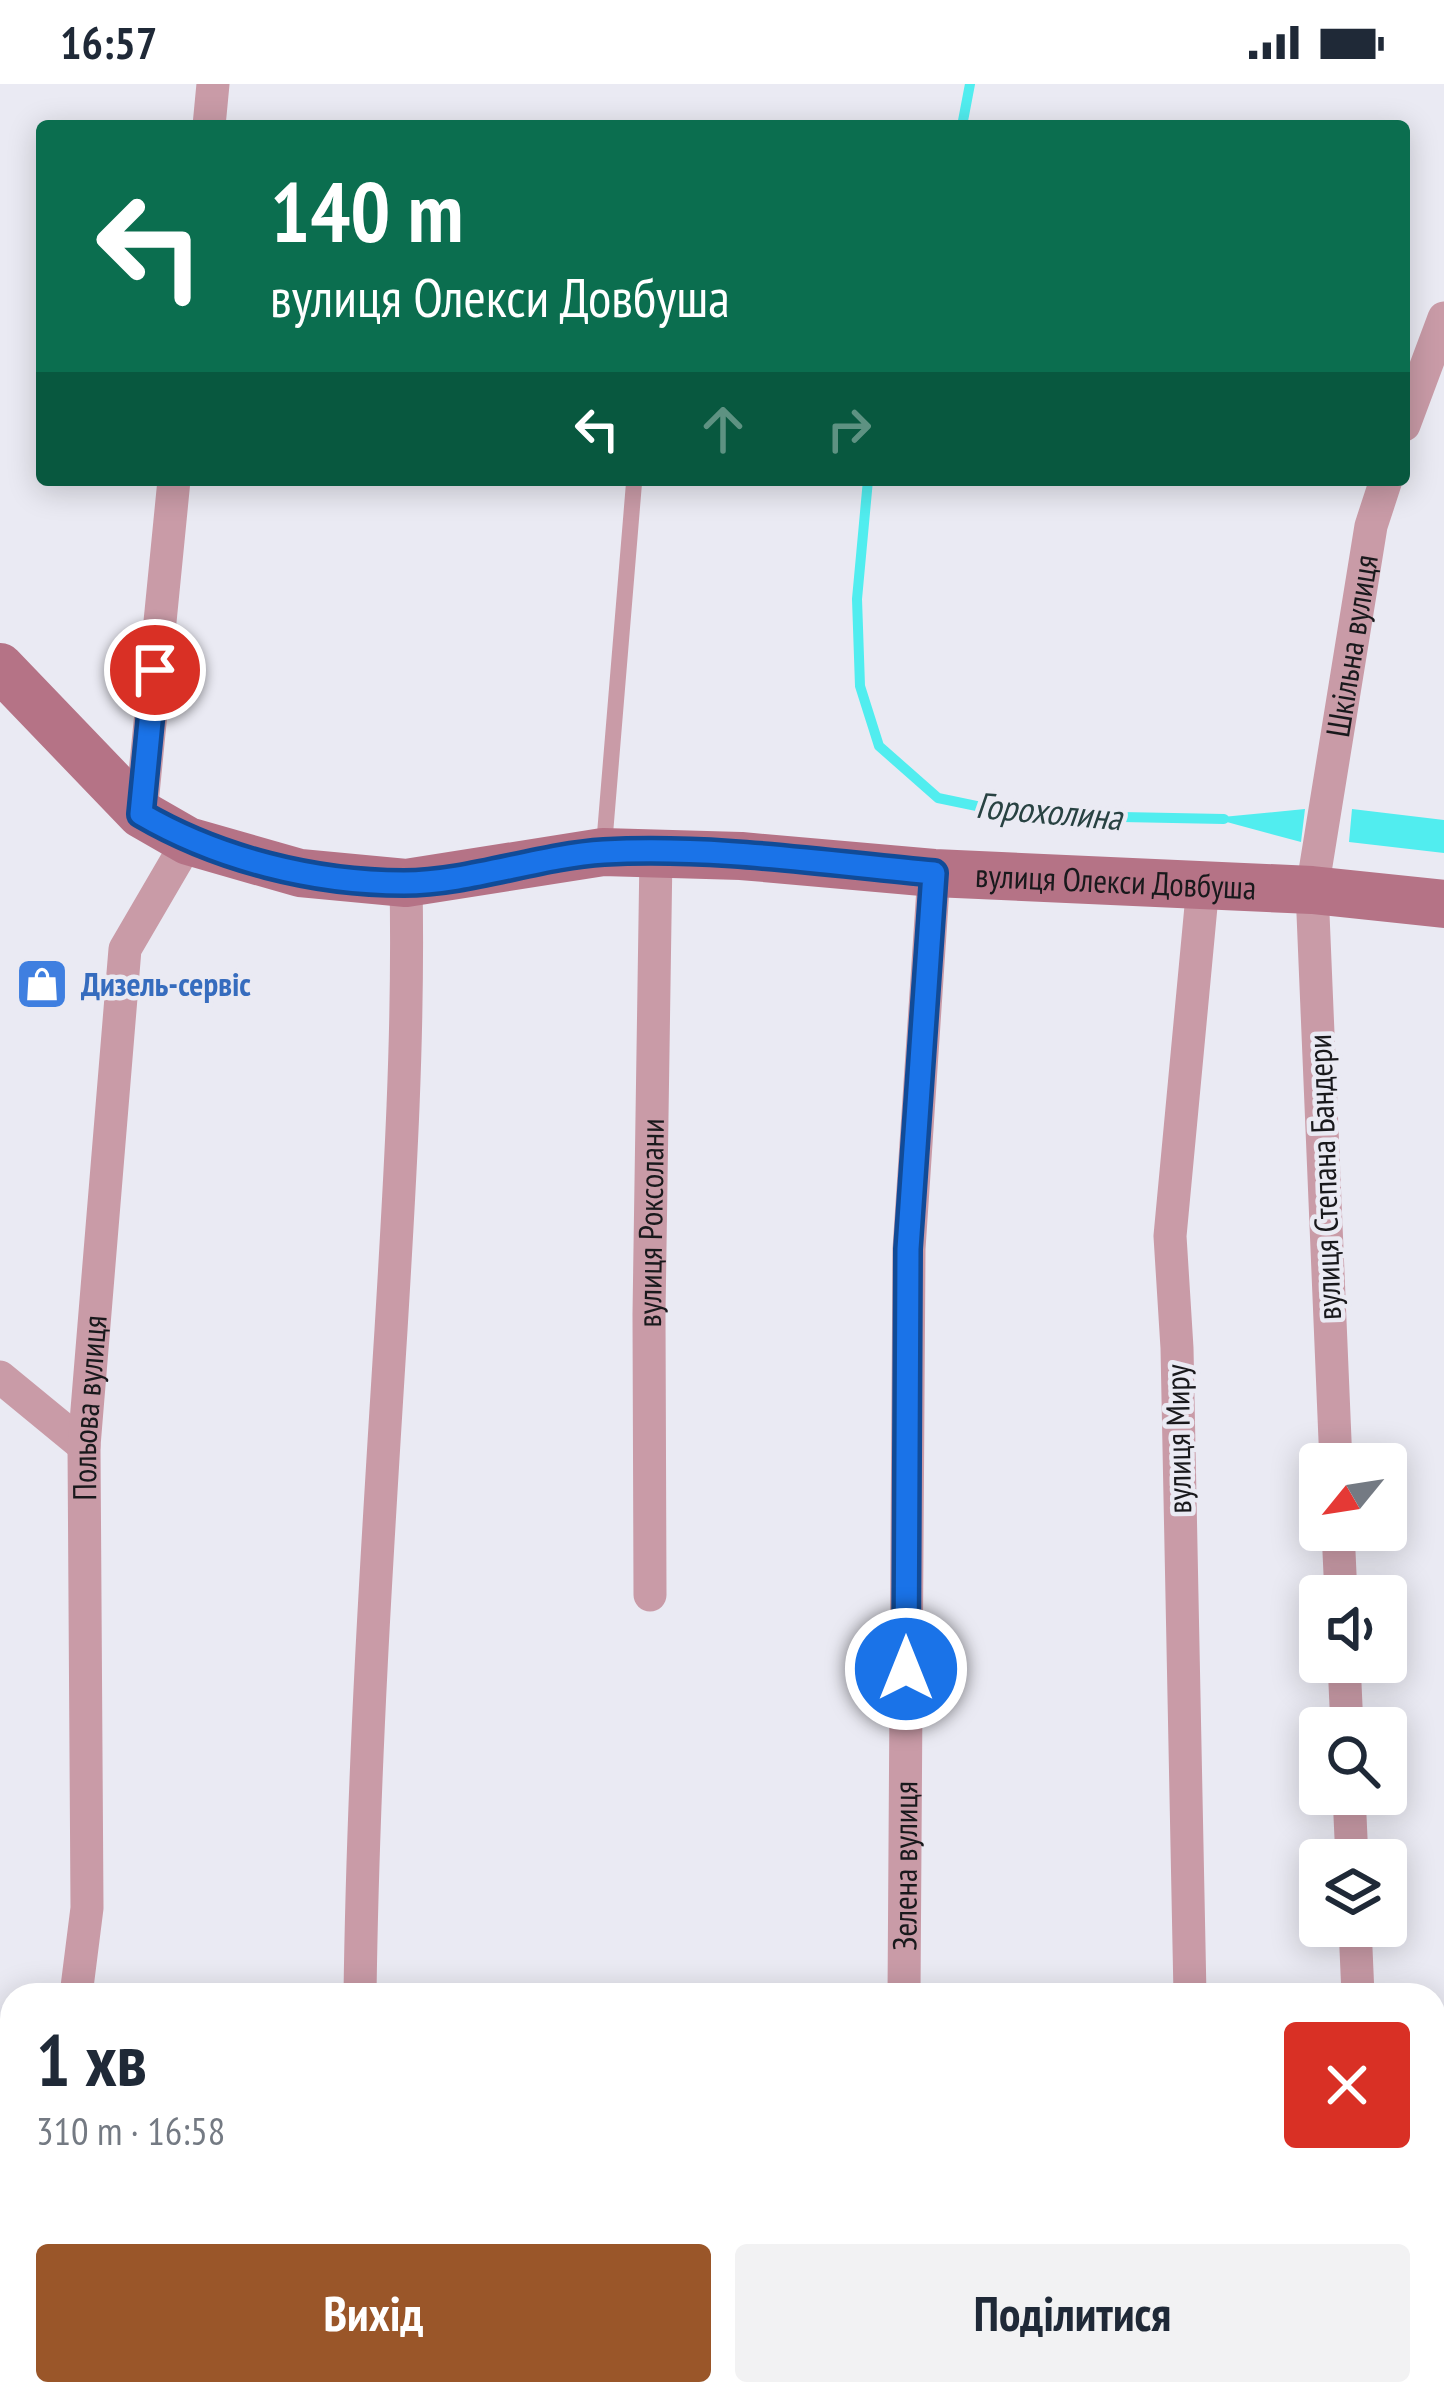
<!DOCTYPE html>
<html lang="uk">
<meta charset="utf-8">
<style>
body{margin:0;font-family:"PT Sans Narrow",sans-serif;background:#f2f2f3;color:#1f2937;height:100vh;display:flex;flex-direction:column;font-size:45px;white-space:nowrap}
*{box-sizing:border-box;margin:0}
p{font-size:39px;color:#747a83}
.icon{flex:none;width:66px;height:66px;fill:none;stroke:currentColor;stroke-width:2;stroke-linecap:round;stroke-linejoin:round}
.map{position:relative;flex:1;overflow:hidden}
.drawer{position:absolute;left:0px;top:1899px;width:1446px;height:423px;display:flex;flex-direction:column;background:#fff;border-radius:36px 36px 0 0;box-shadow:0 6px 30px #0003}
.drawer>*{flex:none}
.banner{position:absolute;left:36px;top:36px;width:1374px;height:366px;border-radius:12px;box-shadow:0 6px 30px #0003;background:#0b6e4f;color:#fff;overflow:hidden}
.needle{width:78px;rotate:240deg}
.controls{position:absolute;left:1299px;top:1359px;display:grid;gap:24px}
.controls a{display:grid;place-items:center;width:108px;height:108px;border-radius:12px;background:#fff;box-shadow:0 6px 30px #0003;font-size:60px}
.pin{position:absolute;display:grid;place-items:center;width:102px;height:102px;color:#fff;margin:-51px;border:6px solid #fff;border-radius:50%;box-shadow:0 3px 12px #0007}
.me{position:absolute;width:132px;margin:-66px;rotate:0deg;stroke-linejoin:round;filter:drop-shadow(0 0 9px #0008)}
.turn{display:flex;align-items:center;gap:42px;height:252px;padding:0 36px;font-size:54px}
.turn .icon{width:156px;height:156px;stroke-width:2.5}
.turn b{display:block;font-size:84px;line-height:102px}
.lanes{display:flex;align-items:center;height:114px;padding:0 36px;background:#0003;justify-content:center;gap:60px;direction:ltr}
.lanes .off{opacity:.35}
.round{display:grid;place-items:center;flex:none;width:126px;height:126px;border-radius:12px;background:#f2f2f3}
.head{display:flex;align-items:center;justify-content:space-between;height:204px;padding:0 36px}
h1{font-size:72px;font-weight:800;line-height:90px}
.action{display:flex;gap:24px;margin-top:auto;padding:24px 36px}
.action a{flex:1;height:138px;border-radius:12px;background:#9a5629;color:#fff;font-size:48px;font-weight:800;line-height:138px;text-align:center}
.action a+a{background:#f2f2f3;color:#1f2937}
.status{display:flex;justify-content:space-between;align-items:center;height:84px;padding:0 60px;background:#fff;direction:ltr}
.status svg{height:33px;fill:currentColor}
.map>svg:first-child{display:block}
.water{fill:#51edef}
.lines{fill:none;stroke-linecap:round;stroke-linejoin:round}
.stream{stroke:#51edef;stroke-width:10}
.lane{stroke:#c99ba7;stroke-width:16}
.street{stroke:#c99ba7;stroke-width:33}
.secondary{stroke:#b57386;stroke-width:48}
.route-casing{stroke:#114b97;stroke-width:30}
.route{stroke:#1a73e8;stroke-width:21}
.labels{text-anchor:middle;stroke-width:9;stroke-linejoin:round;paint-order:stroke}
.street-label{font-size:33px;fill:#19191c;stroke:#eaeaf3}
.shop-label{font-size:33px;font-weight:bold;fill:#366cbe;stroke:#eaeaf3;text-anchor:start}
.water-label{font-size:36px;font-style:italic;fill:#284242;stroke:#eaeaf3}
</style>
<div class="status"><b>16:57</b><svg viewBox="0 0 49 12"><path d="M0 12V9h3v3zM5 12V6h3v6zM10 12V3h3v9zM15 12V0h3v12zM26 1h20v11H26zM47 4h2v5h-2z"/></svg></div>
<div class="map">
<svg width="1444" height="2320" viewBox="0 0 1444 2320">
<rect width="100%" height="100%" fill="#eaeaf3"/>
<!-- water -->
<path class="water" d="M1305,725L1301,758L1212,734Z
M1352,725L1444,736V769L1349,758Z"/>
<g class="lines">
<!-- stream -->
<path class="stream" d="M962,42L970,0
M868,396L857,515L860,602L879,662L938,714L1020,731L1224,735"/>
<!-- lane -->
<path class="lane" d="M604,762L634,399"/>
<!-- street -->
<g class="street">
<path d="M209,42L213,0"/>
<path d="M1404,341L1444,234"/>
<path d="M141,730L174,396"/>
<path d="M0,1293L84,1362"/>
<path id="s1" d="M1336,1380L1312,806L1371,442L1386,396"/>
<path d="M1338,1446L1341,1512"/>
<path id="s2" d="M650,1511L649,1230L656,770"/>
<path d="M1344,1578L1347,1644"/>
<path d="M1349,1710L1352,1776"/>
<path d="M1355,1842L1358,1911"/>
<path id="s3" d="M76,1911L87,1824L84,1362L125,865L188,757"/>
<path d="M360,1911C363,1689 377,1467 391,1246C400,1097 409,949 406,799"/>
<path id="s4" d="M904,1911L909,1165L934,789"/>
<path d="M1190,1911L1177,1264L1170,1152L1203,801"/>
<path d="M1434,2116L1444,2126"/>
<path d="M417,2310L418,2320"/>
<path d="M905,2310V2320"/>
<path d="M9,2320L12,2292"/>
<path d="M1198,2320V2310"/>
</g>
<!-- secondary -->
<path class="secondary" id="s5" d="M0,583L141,730L188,757L300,789L406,799L603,768L741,772L934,789L1312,806L1444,820"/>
</g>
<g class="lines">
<!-- route casing -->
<g class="route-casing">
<path id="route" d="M155,586L141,730C218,775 314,799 404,799C468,799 539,772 604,768C713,762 825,779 934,789L908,1165L906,1585"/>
</g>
<!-- route -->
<use href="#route" class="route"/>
</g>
<!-- icons -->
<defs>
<g id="shop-square" transform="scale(2.7)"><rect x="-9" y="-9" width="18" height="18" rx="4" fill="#3f7fe0" stroke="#eaeaf3"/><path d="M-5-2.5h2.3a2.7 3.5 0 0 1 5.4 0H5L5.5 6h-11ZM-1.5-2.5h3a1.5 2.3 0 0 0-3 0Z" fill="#fff"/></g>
</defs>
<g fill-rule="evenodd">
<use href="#shop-square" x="42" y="900"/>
</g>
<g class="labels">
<!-- street labels -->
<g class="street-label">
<text dy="12" stroke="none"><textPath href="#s1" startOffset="822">Шкільна вулиця</textPath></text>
<text dy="12" stroke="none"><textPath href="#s5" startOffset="1194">вулиця Олекси Довбуша</textPath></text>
<text transform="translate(1324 1093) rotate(-92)" y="12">вулиця Степана Бандери</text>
<text dy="12" stroke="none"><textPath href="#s2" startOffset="372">вулиця Роксолани</textPath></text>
<text dy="12" stroke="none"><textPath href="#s3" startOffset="588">Польова вулиця</textPath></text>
<text transform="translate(1178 1355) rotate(-91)" y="12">вулиця Миру</text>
<text dy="12" stroke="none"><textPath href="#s4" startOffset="129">Зелена вулиця</textPath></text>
</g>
<!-- shop labels -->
<g class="shop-label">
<text x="81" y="912">Дизель-сервіс</text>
</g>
<!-- water labels -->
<g class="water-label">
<text transform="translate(1049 727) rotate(5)" y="13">Горохолина</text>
</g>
</g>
</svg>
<div class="controls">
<a><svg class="needle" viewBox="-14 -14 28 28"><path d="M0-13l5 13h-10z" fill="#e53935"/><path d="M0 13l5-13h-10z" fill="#747a83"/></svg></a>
<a><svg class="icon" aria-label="sound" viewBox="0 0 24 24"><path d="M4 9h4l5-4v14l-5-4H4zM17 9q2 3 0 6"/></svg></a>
<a><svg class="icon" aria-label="search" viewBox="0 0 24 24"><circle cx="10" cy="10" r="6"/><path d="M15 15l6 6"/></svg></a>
<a><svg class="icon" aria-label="layers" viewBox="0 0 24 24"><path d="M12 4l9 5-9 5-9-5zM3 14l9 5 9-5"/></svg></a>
</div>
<div class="pin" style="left:155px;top:586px;background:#d93025"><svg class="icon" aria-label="arrive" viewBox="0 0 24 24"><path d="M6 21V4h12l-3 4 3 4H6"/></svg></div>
<svg class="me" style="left:906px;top:1585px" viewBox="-20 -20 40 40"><circle r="17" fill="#1a73e8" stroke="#fff" stroke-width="3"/><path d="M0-11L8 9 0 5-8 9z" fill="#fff"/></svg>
<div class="banner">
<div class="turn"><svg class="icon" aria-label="left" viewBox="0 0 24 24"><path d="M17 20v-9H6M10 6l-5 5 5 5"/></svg><div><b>140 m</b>вулиця Олекси Довбуша</div></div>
<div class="lanes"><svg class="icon" aria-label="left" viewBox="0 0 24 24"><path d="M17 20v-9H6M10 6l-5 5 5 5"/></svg><svg class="icon off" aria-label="ahead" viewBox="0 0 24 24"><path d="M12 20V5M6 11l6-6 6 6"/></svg><svg class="icon off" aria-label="right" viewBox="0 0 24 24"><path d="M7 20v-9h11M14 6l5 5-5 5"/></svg></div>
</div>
<section class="drawer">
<div class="head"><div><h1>1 хв</h1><p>310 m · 16:58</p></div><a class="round" style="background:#d93025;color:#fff"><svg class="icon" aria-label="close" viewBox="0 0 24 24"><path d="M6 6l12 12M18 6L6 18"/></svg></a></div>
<div class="action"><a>Вихід</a><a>Поділитися</a></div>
</section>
</div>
